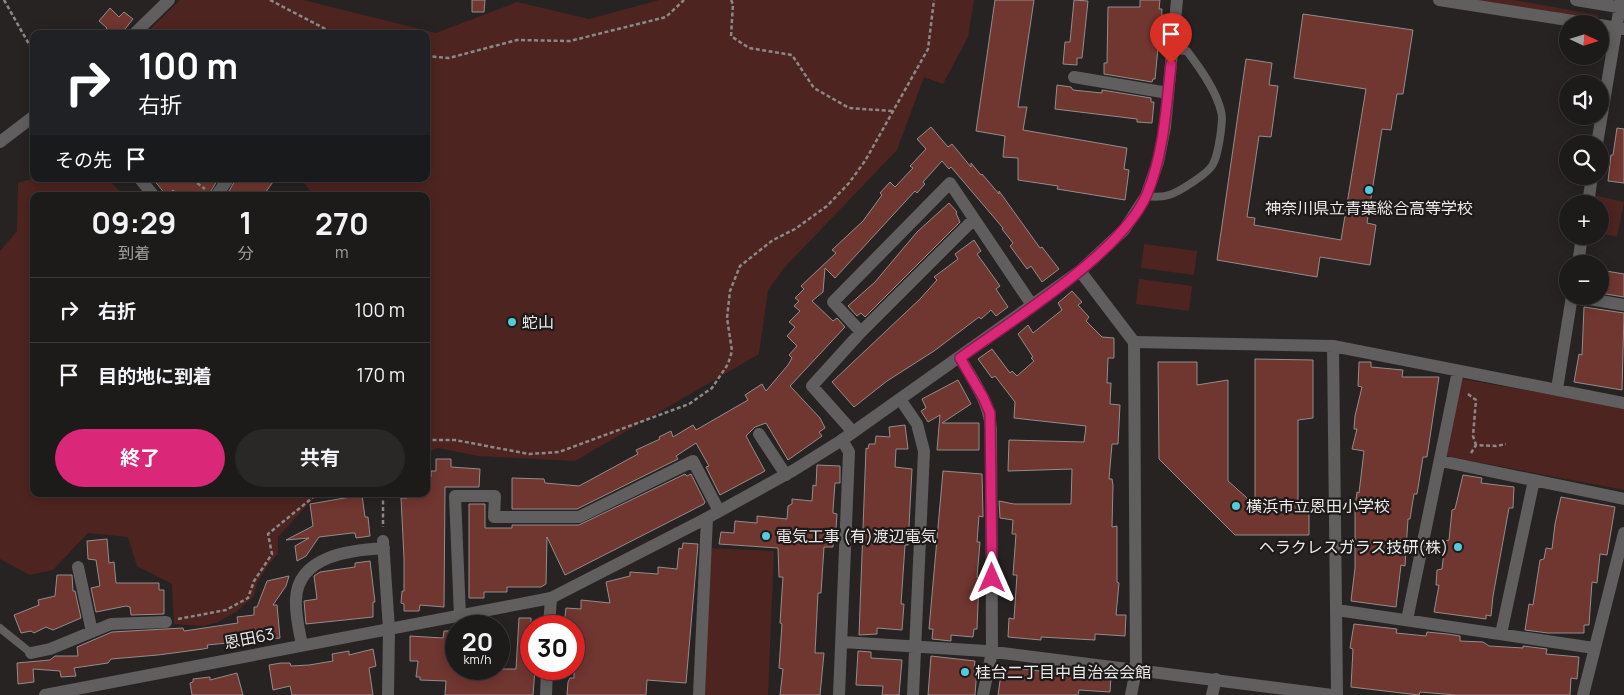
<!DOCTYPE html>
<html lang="ja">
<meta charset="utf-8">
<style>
body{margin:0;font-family:Manrope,"Noto Sans JP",sans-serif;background:#2a2727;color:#f1f3f6;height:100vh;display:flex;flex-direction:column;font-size:19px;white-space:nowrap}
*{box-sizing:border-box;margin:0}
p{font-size:16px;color:#a0a1a2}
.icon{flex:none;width:28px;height:28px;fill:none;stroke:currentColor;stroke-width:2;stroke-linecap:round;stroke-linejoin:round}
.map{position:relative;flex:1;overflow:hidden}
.drawer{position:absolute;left:30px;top:192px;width:400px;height:305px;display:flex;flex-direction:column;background:#1d1a1a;border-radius:10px;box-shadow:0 2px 12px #0003,0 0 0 1px #3b3839}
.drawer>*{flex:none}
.guide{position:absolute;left:30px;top:30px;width:400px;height:152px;border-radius:10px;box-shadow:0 2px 12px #0003,0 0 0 1px #3b3839;background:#202124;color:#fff;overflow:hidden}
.needle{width:32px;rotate:94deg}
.fabs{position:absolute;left:1559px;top:15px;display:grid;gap:10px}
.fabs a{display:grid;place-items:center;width:50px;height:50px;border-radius:50%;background:#1d1a1a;box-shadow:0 2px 12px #0003,0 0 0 1px #3b3839;font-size:25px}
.speed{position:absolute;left:445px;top:615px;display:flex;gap:10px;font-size:25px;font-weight:700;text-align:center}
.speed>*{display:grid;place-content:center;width:65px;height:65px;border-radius:50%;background:#1d1a1a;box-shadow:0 2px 12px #0003,0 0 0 1px #3b3839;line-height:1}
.speed small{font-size:12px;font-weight:400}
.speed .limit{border:8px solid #d22;background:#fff;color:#111}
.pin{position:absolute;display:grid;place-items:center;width:42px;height:42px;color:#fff;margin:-51px -21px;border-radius:50% 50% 50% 0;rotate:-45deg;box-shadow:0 0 5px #0007}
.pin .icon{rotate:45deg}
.me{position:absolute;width:55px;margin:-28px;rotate:0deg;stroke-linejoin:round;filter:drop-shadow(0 0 4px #0008)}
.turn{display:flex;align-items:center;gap:18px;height:105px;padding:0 25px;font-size:22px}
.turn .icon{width:65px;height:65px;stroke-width:2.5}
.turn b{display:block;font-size:35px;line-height:42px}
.then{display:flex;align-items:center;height:48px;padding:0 25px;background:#0003;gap:10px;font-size:19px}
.eta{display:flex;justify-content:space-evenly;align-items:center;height:85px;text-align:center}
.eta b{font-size:30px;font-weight:700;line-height:35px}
.action{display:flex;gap:10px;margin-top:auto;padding:10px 25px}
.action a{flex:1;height:58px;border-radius:30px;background:#db2777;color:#fff;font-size:20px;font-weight:700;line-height:58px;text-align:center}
.action a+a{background:#2a2727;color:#f1f3f6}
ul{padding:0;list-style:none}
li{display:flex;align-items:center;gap:15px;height:65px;padding:0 25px;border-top:1px solid #3b3839}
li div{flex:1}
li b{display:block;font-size:19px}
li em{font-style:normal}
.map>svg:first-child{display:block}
.green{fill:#4d2420}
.building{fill:#703630;stroke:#928d8c}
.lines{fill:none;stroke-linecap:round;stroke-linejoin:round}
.path{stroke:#8b8887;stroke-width:2.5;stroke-dasharray:4 2.5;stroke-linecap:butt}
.service{stroke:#605e5e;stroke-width:8}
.minor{stroke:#605e5e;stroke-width:12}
.tertiary{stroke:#605e5e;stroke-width:12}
.route-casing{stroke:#8e194d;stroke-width:12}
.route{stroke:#db2777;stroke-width:9}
.poi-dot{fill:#53cbda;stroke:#1d1a19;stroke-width:2}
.labels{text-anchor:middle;stroke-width:4.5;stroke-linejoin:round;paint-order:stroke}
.poi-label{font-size:16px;fill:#eceae9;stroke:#1d1a19;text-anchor:start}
.street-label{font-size:16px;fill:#eceae9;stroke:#1d1a19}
</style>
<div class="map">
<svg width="1624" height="695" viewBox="0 0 1624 695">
<rect width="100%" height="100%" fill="#272322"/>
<!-- green -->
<path class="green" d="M180,0H303L436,33L517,2L589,19L659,0H974L968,37L943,84L924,77L897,150L784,268L768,290L759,354L575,461L478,456L438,448L426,453V196H314L301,179H426V34H145Z
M1464,0H1514L1597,15L1599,19Z
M34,178L107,179L125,196H34V494H328L314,498L278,537V554L267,566L257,583L254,596L236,612L218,622L203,626L174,624L172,584L137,566L128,537L88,533L53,570L30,575L0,559V251L17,231L18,183Z
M1589,194L1624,202L1617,237L1600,233V204H1588Z
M1144,244L1197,251L1194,275L1141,268Z
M1139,279L1192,286L1189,311L1136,304Z
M1461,379L1624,407V490L1446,456Z
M705,548L774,551L768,695H699Z"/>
<!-- building -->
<path class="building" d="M472,0H485L484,12H472Z
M995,0H1034L1018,107H1027L1023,130L1127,148L1124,169L1129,170L1125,200L1057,189L1058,186L1018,180V158L1003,157L1005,136L976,131Z
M1074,0L1088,1L1082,58H1077V65L1063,64L1065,42H1070Z
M1140,0H1160L1159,9H1162L1160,48H1158L1155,79H1153L1152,82L1104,74V63H1107L1108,7H1140Z
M110,8L119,17L124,12L133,19L121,34H101L107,28L99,21Z
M1303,14L1413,30L1403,94H1397L1391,130L1382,129L1367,223L1376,225L1370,265L1320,257L1317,277L1217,260L1246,59L1272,63L1269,85L1278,86L1271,137L1259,136L1247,217L1255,218L1254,225L1341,240L1366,89L1294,78Z
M1057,85L1071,87L1073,90L1102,93V90L1151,98V102H1154L1152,123L1137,122V119L1055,109Z
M931,127L948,147L952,144L971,167V163L981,175L982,174L999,194V191L1040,248L1042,247L1059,269L1042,282L1031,266L1027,269L1010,246L1013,243L1002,229L1003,228L951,167L949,169L942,161L923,182L925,184L917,193L915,191L835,278L825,268L823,292L812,301L833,321L837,318L845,327L790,386L820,418L825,428L819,432L822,436L788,460L766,423L755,427L746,436L765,471L720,495L706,467L709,466L696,443L676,456L678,459L577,509H512V478L544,479L545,483L579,486L638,454L636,450L660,439L659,437L671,431L673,437L693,425L696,430L748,400L745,395L762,384L766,391L788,365L792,358L789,355L797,346L787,336L795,327L789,322L800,311L794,306L799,301L795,298L804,289L801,286L836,253L832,250L863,221L882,195L880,193L890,182L895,187L913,168L910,166L926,149L917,139Z
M1617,128L1624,129V183L1608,181L1611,155H1613Z
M153,179H218L208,196H179L173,190L166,195Z
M236,179H275L263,196H226Z
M949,203L957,212L956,213L960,222L865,317L861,313L857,316L848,306L875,282L917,232Z
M974,240L981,251L977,254L1000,286L996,289L1008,307L996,316L991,310L981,319L979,317L934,351L887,381L854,407L832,382L920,299L937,280L934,277L958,259L955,254Z
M1600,270L1624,274V297L1600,293Z
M1072,291L1082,302L1078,305L1089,317L1086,321L1102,337L1114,338V358H1108L1107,383H1111L1110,404L1120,405L1118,444H1112L1109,479H1112L1113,485L1112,527L1117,526V582L1119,583L1116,615H1126L1125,636L1095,634V640L1041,637V640L1008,637L1009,618L1014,619L1017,575H1013L1016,534H1012L1013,520L1000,518L999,501L1014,504H1071L1072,469L1008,471L1009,440L1084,442L1086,426L1014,418L1015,402L995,376L992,378L978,359L992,349L1010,373L1012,371L1017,376L1034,361L1031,358L1033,357L1018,334L1028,325L1033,333L1062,310L1058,303Z
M1584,307L1624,313L1622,390L1574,382L1579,354L1582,355Z
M1255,359L1313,360V418L1298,420V510L1309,509V535H1235L1159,459L1158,362H1197V385L1228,380V481L1255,505Z
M1359,362H1371V367L1403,370L1402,377H1439L1427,457H1423L1417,494H1414L1410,519H1408L1405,566L1401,565L1396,607L1351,601L1355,568V507L1357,492L1359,493L1364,451L1352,449L1357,429H1354L1355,416L1362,387L1358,386Z
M958,380L971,404L942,423H979V450H937L940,415L928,422L921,411L926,408L922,399Z
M905,425L908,449H896L895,467L912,469L908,545H905L901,604H904L902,630L877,628V634L859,635L866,448L868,449L869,444H875L876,436L890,437L889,427Z
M436,459H451V467L480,469L479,487H445L444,607L420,605L419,611H404V604L401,603L402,591H404V558L401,498H407V494H426V477H431V471H436Z
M817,465L840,466V483H835L833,510V513L837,514L835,542L833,544V547H824L821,593H818L815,653H824L820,695H780L783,669L779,668L782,624L780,623L783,577H779L778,548L719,544L721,532L734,533L735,521L757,523V516L787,519L788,506L792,504V499L812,501L813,485L816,486Z
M943,471L982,474L983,517L979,516L977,542H980L977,577L979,578L977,629H974L973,637L951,635V641L932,639L933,629H929Z
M685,474L687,476L691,474L705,502L704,504L565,575L547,537L546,584L541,587H507V592H484V598H469V504H485V528H512V525H579Z
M1463,475L1482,478L1481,483L1514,487L1513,508H1509L1493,596L1491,616L1486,615V619L1434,612L1439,585H1436L1437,570L1442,569L1445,541L1449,540L1452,510L1455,509Z
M362,495L365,517H368L370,536L356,538L355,533H352L319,537L306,556L297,561L295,546L309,538L286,540L313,526L310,504Z
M1561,497L1615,507L1607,555L1600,554L1597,583L1592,582L1589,625H1584V633H1548L1525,630L1529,604L1533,605L1540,560L1544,559L1546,548L1552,549L1555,524Z
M107,539L109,563L114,562L116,583H159V590H164V614L131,615L130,607L126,606L96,612L91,588L100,586L96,560L88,559L87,541Z
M683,543L698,544L686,683L647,680L646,695H567L568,682L570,678H574V624H564L566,608L581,609V600L610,603L606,582L630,576V572L658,574V567L677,569L679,548L682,549Z
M370,561L375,602H373V617L306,624L304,601L317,599L314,576L320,572L355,567V563Z
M57,575H72L73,591H75L81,618L53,630L46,627L34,633L31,631L21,633L14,615L39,605L38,600L55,596Z
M289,576L286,586L273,605H277L280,638L207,645L208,648L203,649L158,655L111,659L108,663L74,668L76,676L61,677L60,671L33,669L34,682L18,684L17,663L50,660L55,656H78L77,647L112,632L183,628L184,631L238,623L237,617L254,615V607H257L267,581Z
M519,618H531V669H535L533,695H445L446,681L420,680V677H416L418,661H410V636L443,638L444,631H456V669H516Z
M1354,624L1397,629L1396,633L1426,636L1427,632L1447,634L1460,636V641L1483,642L1489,646L1523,648V646L1547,649L1546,654L1579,657L1577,679L1571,678L1570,695H1456L1420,692L1419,695L1351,687L1353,649L1350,648Z
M373,649L376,666L369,668L373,695H292L290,686L273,690L269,665L281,663H290L291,666L309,665L333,661L332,654L349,651V655Z
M858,651L871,652V658L902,660L899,695H882L883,686L856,685Z
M931,656L975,661L974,668L977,669L975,695H928Z
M1002,667L1088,676H1111L1110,692L1079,690L1078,695H998Z
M237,673L243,695H192L190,683L193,682V679L210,677V680Z"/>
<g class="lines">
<!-- path -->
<path class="path" d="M4,0L34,53
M270,0L335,34
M731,0L733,4L731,36L749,48L792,55L814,88L849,108L892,111
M426,56L449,58L517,40L570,41L666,17L684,0
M192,179L205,189
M1468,394L1476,400L1473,436L1476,445
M426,440H455L529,454L559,452L689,404L712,388L728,364L732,351L727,318L730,291L740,266L773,240L795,229L827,206L849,183L865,161L928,49L934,0
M1471,453L1476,445L1496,446L1506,444
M383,494V527
M178,619L226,610L248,598L254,581L272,554L268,534L317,494"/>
<!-- service -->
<path class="service" d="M1146,196C1153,197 1162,197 1169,195C1179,192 1209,173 1213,164C1218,156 1224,119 1221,111C1216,90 1200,68 1187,51L1172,50
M0,628L31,653"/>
<!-- minor -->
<path class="minor" d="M1439,0L1593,24
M1576,0L1624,8
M1600,25L1624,29
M134,34L169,0
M1074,77L1168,93
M0,142L34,116
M1597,144L1621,0
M140,179L154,196
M216,196L228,179
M1588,204L1592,176
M1578,264L1582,236
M1572,296L1624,305
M861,332L974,219
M1134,342L1333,346L1624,403
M1333,346L1337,695
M960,358C974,381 989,402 991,429L992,652L983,695
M1557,389L1572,296
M900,399L917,424L924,451L913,695
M853,432L812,386L861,332L833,302L950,183L1032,305
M759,434L786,475
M1441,461L1624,499
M383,541L389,629L388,695
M78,567L92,632
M1337,610L1594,648
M460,616L455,496H495L494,517H579L693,461L719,511
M1407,620L1458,371
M549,626L551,598
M1501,634L1534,480
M843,642L986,651L1136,670
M302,645C299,630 295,614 296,599C298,555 352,550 384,548
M31,653L50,649L111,624L166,622
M546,695L547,669
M699,695L707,518
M839,695L849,452L842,440
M1212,695L1216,679
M1583,695L1624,533"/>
<!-- tertiary -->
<path class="tertiary" d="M1080,271L1134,342L1136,670L1131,695
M1136,670L1332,695
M45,695L551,598L707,518L794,470L842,440L1080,271L1124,230L1146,196L1158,162L1165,127L1177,0"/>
</g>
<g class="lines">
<!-- route casing -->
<g class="route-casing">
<path id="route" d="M992,578L990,413L983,397L960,358C1012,320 1122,253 1147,194C1164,153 1166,108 1171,64"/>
</g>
<!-- route -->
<use href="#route" class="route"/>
</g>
<!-- markers -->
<g class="poi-dot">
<circle cx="1369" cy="190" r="5"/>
<circle cx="512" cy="322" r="5"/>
<circle cx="1236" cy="506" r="5"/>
<circle cx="766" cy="536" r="5"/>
<circle cx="1458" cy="547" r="5"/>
<circle cx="965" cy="672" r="5"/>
</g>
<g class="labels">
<!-- poi labels -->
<g class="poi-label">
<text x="1369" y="214" text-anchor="middle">神奈川県立青葉総合高等学校</text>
<text x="522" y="328">蛇山</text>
<text x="1246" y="512">横浜市立恩田小学校</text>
<text x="776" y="542">電気工事 (有)渡辺電気</text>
<text x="1448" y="553" text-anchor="end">ヘラクレスガラス技研(株)</text>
<text x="975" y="678">桂台二丁目中自治会会館</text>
</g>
<!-- street labels -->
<g class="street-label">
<text transform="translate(249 638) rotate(-11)" y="6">恩田63</text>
</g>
</g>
</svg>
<div class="fabs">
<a><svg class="needle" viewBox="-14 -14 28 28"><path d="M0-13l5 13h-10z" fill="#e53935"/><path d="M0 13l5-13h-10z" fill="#a0a1a2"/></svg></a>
<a><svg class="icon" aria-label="sound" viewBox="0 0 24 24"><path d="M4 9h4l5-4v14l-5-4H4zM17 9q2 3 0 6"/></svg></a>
<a><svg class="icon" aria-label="search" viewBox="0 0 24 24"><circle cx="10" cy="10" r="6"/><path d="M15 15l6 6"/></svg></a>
<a>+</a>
<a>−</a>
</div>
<div class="speed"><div>20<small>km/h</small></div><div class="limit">30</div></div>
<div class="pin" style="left:1171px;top:64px;background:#d93025"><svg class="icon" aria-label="arrive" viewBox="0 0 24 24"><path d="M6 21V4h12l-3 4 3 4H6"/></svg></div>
<svg class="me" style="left:992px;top:578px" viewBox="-20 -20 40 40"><path d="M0-17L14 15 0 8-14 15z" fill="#db2777" stroke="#fff" stroke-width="4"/></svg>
<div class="guide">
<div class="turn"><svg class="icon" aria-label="right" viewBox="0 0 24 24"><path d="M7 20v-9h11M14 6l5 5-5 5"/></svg><div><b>100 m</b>右折</div></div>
<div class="then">その先<svg class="icon" aria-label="arrive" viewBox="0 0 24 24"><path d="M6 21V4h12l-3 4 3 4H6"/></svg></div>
</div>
<section class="drawer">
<div class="eta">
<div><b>09:29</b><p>到着</p></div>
<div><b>1</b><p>分</p></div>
<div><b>270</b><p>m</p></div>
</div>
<ul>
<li><svg class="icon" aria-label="right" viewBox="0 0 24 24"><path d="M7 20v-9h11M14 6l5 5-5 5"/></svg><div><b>右折</b></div><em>100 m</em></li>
<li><svg class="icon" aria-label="arrive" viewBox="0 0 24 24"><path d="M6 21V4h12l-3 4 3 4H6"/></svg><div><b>目的地に到着</b></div><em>170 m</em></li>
</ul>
<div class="action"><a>終了</a><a>共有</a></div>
</section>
</div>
